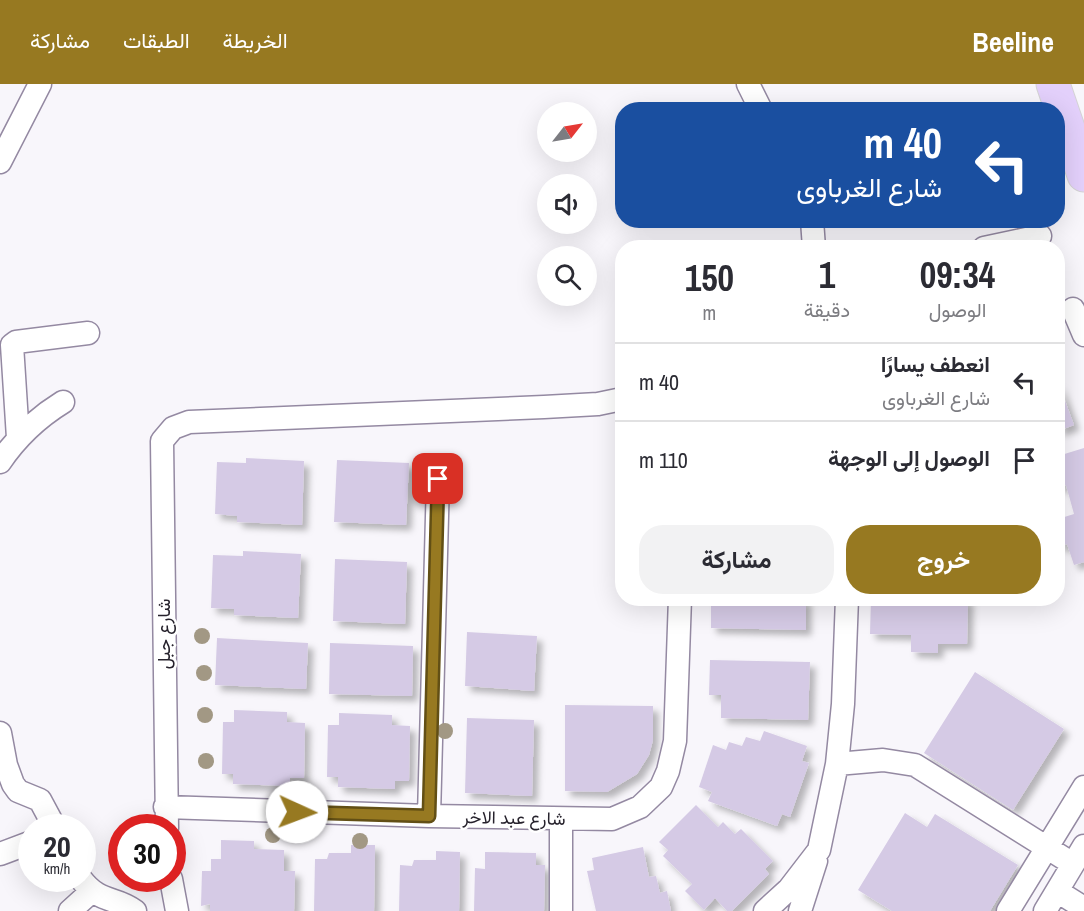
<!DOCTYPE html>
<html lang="ar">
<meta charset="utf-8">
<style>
body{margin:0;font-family:"Archivo Narrow",Vazirmatn,sans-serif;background:#f2f2f3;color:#2b2b33;direction:rtl;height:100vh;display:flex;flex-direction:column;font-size:22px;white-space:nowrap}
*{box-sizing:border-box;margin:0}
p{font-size:20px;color:#7c7c81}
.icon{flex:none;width:33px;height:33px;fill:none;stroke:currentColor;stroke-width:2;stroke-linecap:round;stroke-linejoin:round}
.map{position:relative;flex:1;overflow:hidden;direction:ltr}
.side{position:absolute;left:615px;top:156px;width:450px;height:366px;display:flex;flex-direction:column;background:#fff;border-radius:24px;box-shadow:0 6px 24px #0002;direction:rtl}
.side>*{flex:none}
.guide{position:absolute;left:615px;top:18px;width:450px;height:126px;border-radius:24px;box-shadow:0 6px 24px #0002;direction:rtl;background:#1a4fa0;color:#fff;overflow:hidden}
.needle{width:39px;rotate:59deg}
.fabs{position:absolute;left:537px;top:18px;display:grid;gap:12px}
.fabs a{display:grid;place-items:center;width:60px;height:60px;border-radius:50%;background:#fff;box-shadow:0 6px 24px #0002;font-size:30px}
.speed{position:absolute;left:18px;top:730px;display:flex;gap:12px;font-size:30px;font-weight:700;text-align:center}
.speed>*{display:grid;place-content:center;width:78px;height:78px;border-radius:50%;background:#fff;box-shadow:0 6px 24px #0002;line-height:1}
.speed small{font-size:15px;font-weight:400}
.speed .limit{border:9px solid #d22;background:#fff;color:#111}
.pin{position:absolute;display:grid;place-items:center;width:51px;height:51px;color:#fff;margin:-26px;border-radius:12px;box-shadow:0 3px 9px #0006}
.me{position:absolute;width:66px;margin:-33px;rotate:92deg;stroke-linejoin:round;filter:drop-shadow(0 0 4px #0008)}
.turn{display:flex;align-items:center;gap:21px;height:126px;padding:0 24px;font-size:27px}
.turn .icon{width:78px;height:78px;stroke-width:2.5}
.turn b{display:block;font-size:42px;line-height:51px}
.eta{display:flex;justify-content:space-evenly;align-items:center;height:102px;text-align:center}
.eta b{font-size:36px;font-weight:700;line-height:42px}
.action{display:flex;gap:12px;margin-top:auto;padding:12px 24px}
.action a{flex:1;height:69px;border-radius:24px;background:#977921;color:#fff;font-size:24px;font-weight:700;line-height:69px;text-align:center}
.action a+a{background:#f2f2f3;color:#2b2b33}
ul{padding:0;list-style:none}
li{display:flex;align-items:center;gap:18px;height:78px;padding:0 24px;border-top:2px solid #e1e1e2}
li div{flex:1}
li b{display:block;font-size:22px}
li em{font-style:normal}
header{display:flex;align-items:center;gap:36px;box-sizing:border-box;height:84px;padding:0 30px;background:#977921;color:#fff}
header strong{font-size:28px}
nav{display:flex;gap:33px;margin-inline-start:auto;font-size:21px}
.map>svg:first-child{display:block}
.building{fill:#d5cae5;filter:url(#shadow)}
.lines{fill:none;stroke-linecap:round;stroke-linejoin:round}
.minor-casing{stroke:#9489a2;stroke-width:25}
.primary-casing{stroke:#d4d3d5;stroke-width:35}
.minor{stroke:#fff;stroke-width:22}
.primary{stroke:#e3d0fb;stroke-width:33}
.tree{fill:#a29884}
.route-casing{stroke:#624f15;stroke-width:15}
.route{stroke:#977921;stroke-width:10}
.labels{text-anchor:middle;stroke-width:5;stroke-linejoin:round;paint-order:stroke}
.street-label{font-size:18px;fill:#26222c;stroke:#fff}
</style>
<header>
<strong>Beeline</strong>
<nav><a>الخريطة</a><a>الطبقات</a><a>مشاركة</a></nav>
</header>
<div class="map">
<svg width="1084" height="827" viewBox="0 0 1084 827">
<defs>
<filter id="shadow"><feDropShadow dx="5.5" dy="5.5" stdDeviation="3" flood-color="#0004"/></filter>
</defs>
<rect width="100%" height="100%" fill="#f8f6fb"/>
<!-- building -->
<path class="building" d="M1058,298L1074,341L1058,347Z
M1084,364V478L1074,481L1067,460L1059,463L1058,460V435L1074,430L1066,401L1058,404V372Z
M246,374L304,377L302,441L237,438V432L215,430L217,378L246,379Z
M337,376L409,379L406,441L334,438Z
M243,467L301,470L298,534L234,531V525L211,524L213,471L243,472Z
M335,475L407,478L405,540L333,537Z
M711,514H806V546L711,544Z
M871,514H968L967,560H938V569L911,568V551L870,550Z
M467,548L537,552L534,607L465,602Z
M217,554L308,559L306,605L215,601Z
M330,559L413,562L412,612L329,610Z
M710,576L810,578L808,636L721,634V611H709Z
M975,588L1064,645L1013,726L924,669Z
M565,621L653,622V656L649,671L637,690L607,708L565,707Z
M234,626L287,628V638L305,639L304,694H290V702L233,700V690H222L223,638H234Z
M339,629L392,631V641L410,642L409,697H395V705L338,703V693H327L328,641H339Z
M467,634L534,636L532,712L465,709Z
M764,647L807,662L802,677L809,679L790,733L782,730L777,742L708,717L712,708L699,703L713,661L726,666L729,658L742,662L746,653L760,657Z
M696,721L718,743L723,738L735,750L741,745L773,777L765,785L769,790L732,827H727L715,814L704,826L685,807L692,800L663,772L668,766L659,758Z
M905,729L927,743L935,730L1018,781L990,827H892L858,806Z
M221,756L254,757V765L284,766V787H295L294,827H210V820L201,822L202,787H211V775H221Z
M351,761H375L374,827H314L315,775H327L329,769H351Z
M643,763L649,793L656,792L660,809L667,807L671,827H596L587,787L594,786L592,774Z
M436,767L460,768L459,827H399L400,781L412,782L414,776H436Z
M485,768L536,769V781H545L544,827H474L475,784L485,785Z"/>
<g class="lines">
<!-- minor casing -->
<g class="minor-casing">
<path id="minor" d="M748,0L761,26
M0,78L40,0
M812,136L814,164
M984,164L1040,152
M1073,225L1084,251
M18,354L12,261L16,258L88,249
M0,378C17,353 37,334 63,318
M0,649L6,681L13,700L18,707L40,716L55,744
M837,680L883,676L915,681L1073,780
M165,723L429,732L612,735L640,723L661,703L668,687L675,657L680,514
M429,732L438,395
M561,735V827
M167,744L162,357L173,344L189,338L544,323L598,320L622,315
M0,770L32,758
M81,795C100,820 115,812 135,827
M171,795L177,827
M1057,807L1084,824
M70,827L92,807
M765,827L789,805L819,766L837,680L843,620L847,514
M800,827L816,777
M1008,827L1084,703
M1045,827L1084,762"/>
</g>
<!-- primary casing -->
<g class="primary-casing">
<path id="primary" d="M1053,0L1084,91"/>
</g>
<!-- minor -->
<use href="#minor" class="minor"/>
<!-- primary -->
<use href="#primary" class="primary"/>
</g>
<!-- trees -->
<g class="tree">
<circle cx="202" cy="552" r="8"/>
<circle cx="204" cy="589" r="8"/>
<circle cx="205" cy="631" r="8"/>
<circle cx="445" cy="647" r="8"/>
<circle cx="206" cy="677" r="8"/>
<circle cx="273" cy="751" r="8"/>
<circle cx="360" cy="757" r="8"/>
</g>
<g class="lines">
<!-- route casing -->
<g class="route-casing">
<path id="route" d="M297,728L429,732L438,395"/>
</g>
<!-- route -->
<use href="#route" class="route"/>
</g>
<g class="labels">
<!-- street labels -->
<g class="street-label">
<text transform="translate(164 550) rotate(-90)" y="6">شارع جبل</text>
<text transform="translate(514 734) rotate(1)" y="6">شارع عبد الاخر</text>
</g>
</g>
</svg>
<div class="fabs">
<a><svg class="needle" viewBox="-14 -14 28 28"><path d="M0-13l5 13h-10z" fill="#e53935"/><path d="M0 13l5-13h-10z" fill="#7c7c81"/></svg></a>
<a><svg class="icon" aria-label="sound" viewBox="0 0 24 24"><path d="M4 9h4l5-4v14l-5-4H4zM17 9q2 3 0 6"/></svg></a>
<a><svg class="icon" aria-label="search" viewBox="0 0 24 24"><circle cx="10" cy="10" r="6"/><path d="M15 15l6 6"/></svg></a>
</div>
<div class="speed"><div>20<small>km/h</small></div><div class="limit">30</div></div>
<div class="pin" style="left:438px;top:395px;background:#d93025"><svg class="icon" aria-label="arrive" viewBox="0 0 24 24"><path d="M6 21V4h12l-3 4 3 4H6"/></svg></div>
<svg class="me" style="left:297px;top:728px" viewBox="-20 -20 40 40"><circle r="19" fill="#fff"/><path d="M0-13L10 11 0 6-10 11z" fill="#977921"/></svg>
<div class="guide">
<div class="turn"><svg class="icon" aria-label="left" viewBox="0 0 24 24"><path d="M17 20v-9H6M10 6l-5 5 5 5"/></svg><div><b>40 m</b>شارع الغرباوى</div></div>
</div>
<section class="side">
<div class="eta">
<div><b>09:34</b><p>الوصول</p></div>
<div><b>1</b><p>دقيقة</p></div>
<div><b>150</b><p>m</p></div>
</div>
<ul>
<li><svg class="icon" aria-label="left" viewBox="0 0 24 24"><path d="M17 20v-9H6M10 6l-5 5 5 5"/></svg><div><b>انعطف يسارًا</b><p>شارع الغرباوى</p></div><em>40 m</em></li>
<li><svg class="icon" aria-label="arrive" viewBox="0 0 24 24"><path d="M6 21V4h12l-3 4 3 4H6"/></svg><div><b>الوصول إلى الوجهة</b></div><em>110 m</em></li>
</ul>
<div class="action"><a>خروج</a><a>مشاركة</a></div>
</section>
</div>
